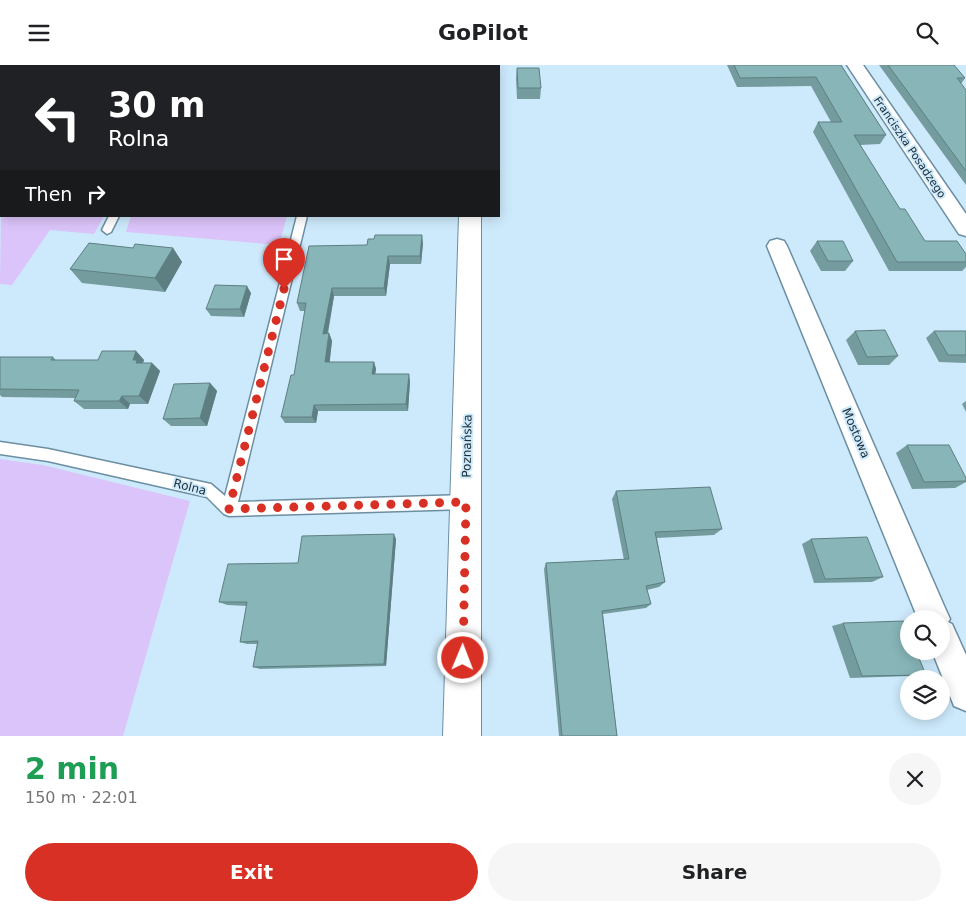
<!DOCTYPE html>
<meta charset="utf-8">
<style>
body{margin:0;font-family:"DejaVu Sans",sans-serif;background:#f6f6f6;color:#202124;height:100vh;display:flex;flex-direction:column;font-size:19px;white-space:nowrap}
*{box-sizing:border-box;margin:0}
p{font-size:16px;color:#757577}
.icon{flex:none;width:28px;height:28px;fill:none;stroke:currentColor;stroke-width:2;stroke-linecap:round;stroke-linejoin:round}
.map{position:relative;height:671px;overflow:hidden}
.sheet{display:flex;flex-direction:column;background:#fff;flex:1}
.sheet>*{flex:none}
.top-card{position:absolute;left:0px;top:0px;width:500px;height:152px;box-shadow:0 2px 12px #0003;background:#202124;color:#fff;overflow:hidden}
.buttons{position:absolute;left:900px;top:545px;display:grid;gap:10px}
.buttons a{display:grid;place-items:center;width:50px;height:50px;border-radius:50%;background:#fff;box-shadow:0 2px 12px #0003;font-size:25px}
.pin{position:absolute;display:grid;place-items:center;width:42px;height:42px;color:#fff;margin:-51px -21px;border-radius:50% 50% 50% 0;rotate:-45deg;box-shadow:0 0 5px #0007}
.pin .icon{rotate:45deg}
.me{position:absolute;width:55px;margin:-28px;rotate:1deg;stroke-linejoin:round;filter:drop-shadow(0 0 4px #0008)}
.turn{display:flex;align-items:center;gap:18px;height:105px;padding:0 25px;font-size:22px}
.turn .icon{width:65px;height:65px;stroke-width:2.5}
.turn b{display:block;font-size:35px;line-height:42px}
.then{display:flex;align-items:center;height:48px;padding:0 25px;background:#0003;gap:10px;font-size:19px}
.round{display:grid;place-items:center;flex:none;width:52px;height:52px;border-radius:26px;background:#f6f6f6}
.headline{display:flex;align-items:center;justify-content:space-between;height:85px;padding:0 25px}
h1{font-size:30px;font-weight:600;line-height:38px;color:#1e9e55}
.primary-button{display:flex;gap:10px;margin-top:auto;padding:10px 25px}
.primary-button a{flex:1;height:58px;border-radius:30px;background:#d93025;color:#fff;font-size:20px;font-weight:600;line-height:58px;text-align:center}
.primary-button a+a{background:#f6f6f6;color:#202124}
header{display:flex;justify-content:space-between;align-items:center;height:65px;padding:0 25px;background:#fff;font-size:22px;font-weight:600}
.map>svg:first-child{display:block}
.green{fill:#dbc4f9}
.lines{fill:none;stroke-linecap:round;stroke-linejoin:round}
.service-casing{stroke:#6c8ea2;stroke-width:3}
.minor-casing{stroke:#6c8ea2;stroke-width:3}
.secondary-casing{stroke:#6c8ea2;stroke-width:2}
.service{fill:#fff;fill-rule:evenodd}
.minor{fill:#fff;fill-rule:evenodd}
.secondary{fill:#fff;fill-rule:evenodd}
.wall{fill:#749c9e}
.shaded-wall{fill:#5e7f81}
.building{fill:#87b5b8;stroke:#5e7f81}
.route{stroke:#d93025;stroke-width:9;stroke-dasharray:0 16.2}
.labels{text-anchor:middle;stroke-width:4;stroke-linejoin:round;paint-order:stroke}
.far-street-label{font-size:11px;fill:#212f37;stroke:#cdeafc}
.street-label{font-size:12px;fill:#212f37;stroke:#cdeafc}
</style>
<header><svg class="icon" aria-label="menu" viewBox="0 0 24 24"><path d="M4 6h16M4 12h16M4 18h16"/></svg>GoPilot<svg class="icon" aria-label="search" viewBox="0 0 24 24"><circle cx="10" cy="10" r="6"/><path d="M15 15l6 6"/></svg></header>
<div class="map">
<svg width="966" height="671" viewBox="0 0 966 671">
<rect width="100%" height="100%" fill="#cdeafc"/>
<!-- green -->
<path class="green" d="M234,0H425L256,1Z
M1,145V151H104L94,169L50,165L12,220L0,219Z
M131,151H287L279,180L126,167Z
M0,394L43,400L190,436L123,671H0Z"/>
<g class="lines">
<!-- service casing -->
<g class="service-casing">
<path id="service" d="M152,0H182L183,1H153Z
M109,151H119L111,167L107,169L102,165Z
M297,151H307L238,437L466,430L471,432L473,437L471,442L466,444L229,451L224,449L207,432L48,396L0,389V377L48,384L211,419L225,431Z"/>
</g>
<!-- minor casing -->
<g class="minor-casing">
<path id="minor" d="M847,0H863L966,149V171L959,169Z
M777,174L784,176L787,181L945,543L950,554L948,557L952,559L966,590V646L954,641L932,586H941V554H918L767,181L770,176Z"/>
</g>
<!-- secondary casing -->
<g class="secondary-casing">
<path id="secondary" d="M464,0H482V1H465Z
M459,151H481V671H443Z"/>
</g>
<!-- service -->
<use href="#service" class="service"/>
<!-- minor -->
<use href="#minor" class="minor"/>
<!-- secondary -->
<use href="#secondary" class="secondary"/>
</g>
<!-- wall -->
<path class="wall" d="M727,0H841L886,70L880,79L860,80L900,144L925,176L966,197V202L962,206H889L813,67L818,57H831L811,21L737,22Z
M879,0H954L965,13L961,19L966,25V120Z
M517,3L541,23L540,34H517L516,13Z
M374,174L423,178L421,199H390L386,231H334L328,269L329,268L332,276L329,297H374L376,304L375,309L410,316L408,346H318L316,358H285L281,352L294,310L305,246H300L297,238Z
M817,176L853,196L845,206H821L810,186Z
M133,183H173L182,197L165,227L82,218L70,204Z
M251,228L244,252L211,251L206,244Z
M855,266L898,291L889,300H858L846,275Z
M934,266H966V298L939,297L926,273Z
M136,286L144,295L143,298H152L160,306L148,339H130L128,344H84L74,336L75,333L2,332L0,330V292H53L56,295H98Z
M210,318L217,326L207,361H171L163,354Z
M966,336V347L962,339Z
M907,380L966,413V417L955,423L912,424L896,388Z
M616,426L722,464L714,470L657,473L665,517L659,522L647,525L651,539L646,543L603,549L617,671H559L544,504L546,498L624,495L612,434Z
M396,474L386,601L260,604L253,602L257,579H247L240,577L247,541L227,540L219,537L298,498Z
M811,474L883,512L872,517L814,518L802,479Z
M843,558L926,610L911,611L850,613L832,561Z"/>
<!-- shaded-wall -->
<path class="shaded-wall" d="M422,170L423,178L421,199L420,191Z
M173,183L182,197L165,227L155,213Z
M388,191L390,199L386,231L384,223Z
M247,221L251,228L244,252L240,244Z
M332,223L334,231L326,276L323,269Z
M329,268L332,276L329,304L325,297Z
M136,286L144,295L142,300L144,306L133,295Z
M374,297L376,304L374,316L372,309Z
M152,298L160,306L148,339L139,331Z
M409,309L410,316L408,346L406,339Z
M210,318L217,326L207,361L200,353Z
M122,331L130,339L128,344L119,336Z
M314,340L318,346L316,358L312,352Z
M394,469L396,474L386,601L384,599Z"/>
<!-- building -->
<path class="building" d="M734,0H841L886,70H854L900,144H905L925,176H957L966,189V197H897L818,57H842L816,12L740,13Z
M888,0H954L965,13H957L966,25V106Z
M517,3H539L541,23H518Z
M375,170H422L420,191H388L384,223H332L323,269L329,268L325,297H374L372,309H409L406,339L314,340L312,352H281L291,310H294L306,238H297L309,181L367,180L368,174H374Z
M817,176H843L853,196H828Z
M89,178L133,183L135,179L173,183L155,213L70,204Z
M215,220L247,221L240,244H206Z
M885,265L898,291L867,292L855,266Z
M934,266H966V290H948Z
M102,286H136L133,295H137L136,298H152L139,331H122L119,336H74L79,325L0,324V292H53L51,295H98Z
M210,318L200,353L163,354L174,319Z
M907,380H949L966,413V416L924,417Z
M710,422L722,464L655,467L665,517L646,521L651,539L602,546L617,671H562L546,498L629,494L616,426Z
M394,469L384,599L253,602L258,576L240,577L247,537H219L228,499L298,498L302,471Z
M867,472L883,512L825,514L811,474Z
M904,556L909,568V586H916L926,610L862,611L843,558Z"/>
<g class="lines">
<!-- route -->
<path class="route" d="M284,224L229,444L466,437L463,593"/>
</g>
<g class="labels">
<!-- far-street labels -->
<g class="far-street-label">
<text transform="translate(910 82) rotate(56)" y="4">Franciszka Posadzego</text>
</g>
<!-- street labels -->
<g class="street-label">
<text transform="translate(856 368) rotate(67)" y="4">Mostowa</text>
<text transform="translate(467 381) rotate(-89)" y="4">Poznańska</text>
<text transform="translate(190 422) rotate(14)" y="4">Rolna</text>
</g>
</g>
</svg>
<div class="buttons">
<a><svg class="icon" aria-label="search" viewBox="0 0 24 24"><circle cx="10" cy="10" r="6"/><path d="M15 15l6 6"/></svg></a>
<a><svg class="icon" aria-label="layers" viewBox="0 0 24 24"><path d="M12 4l9 5-9 5-9-5zM3 14l9 5 9-5"/></svg></a>
</div>
<div class="pin" style="left:284px;top:224px;background:#d93025"><svg class="icon" aria-label="arrive" viewBox="0 0 24 24"><path d="M6 21V4h12l-3 4 3 4H6"/></svg></div>
<svg class="me" style="left:463px;top:593px" viewBox="-20 -20 40 40"><circle r="17" fill="#d93025" stroke="#fff" stroke-width="3"/><path d="M0-11L8 9 0 5-8 9z" fill="#fff"/></svg>
<div class="top-card">
<div class="turn"><svg class="icon" aria-label="left" viewBox="0 0 24 24"><path d="M17 20v-9H6M10 6l-5 5 5 5"/></svg><div><b>30 m</b>Rolna</div></div>
<div class="then">Then<svg class="icon" aria-label="right" viewBox="0 0 24 24"><path d="M7 20v-9h11M14 6l5 5-5 5"/></svg></div>
</div>
</div>
<section class="sheet">
<div class="headline"><div><h1>2 min</h1><p>150 m · 22:01</p></div><a class="round"><svg class="icon" aria-label="close" viewBox="0 0 24 24"><path d="M6 6l12 12M18 6L6 18"/></svg></a></div>
<div class="primary-button"><a>Exit</a><a>Share</a></div>
</section>
